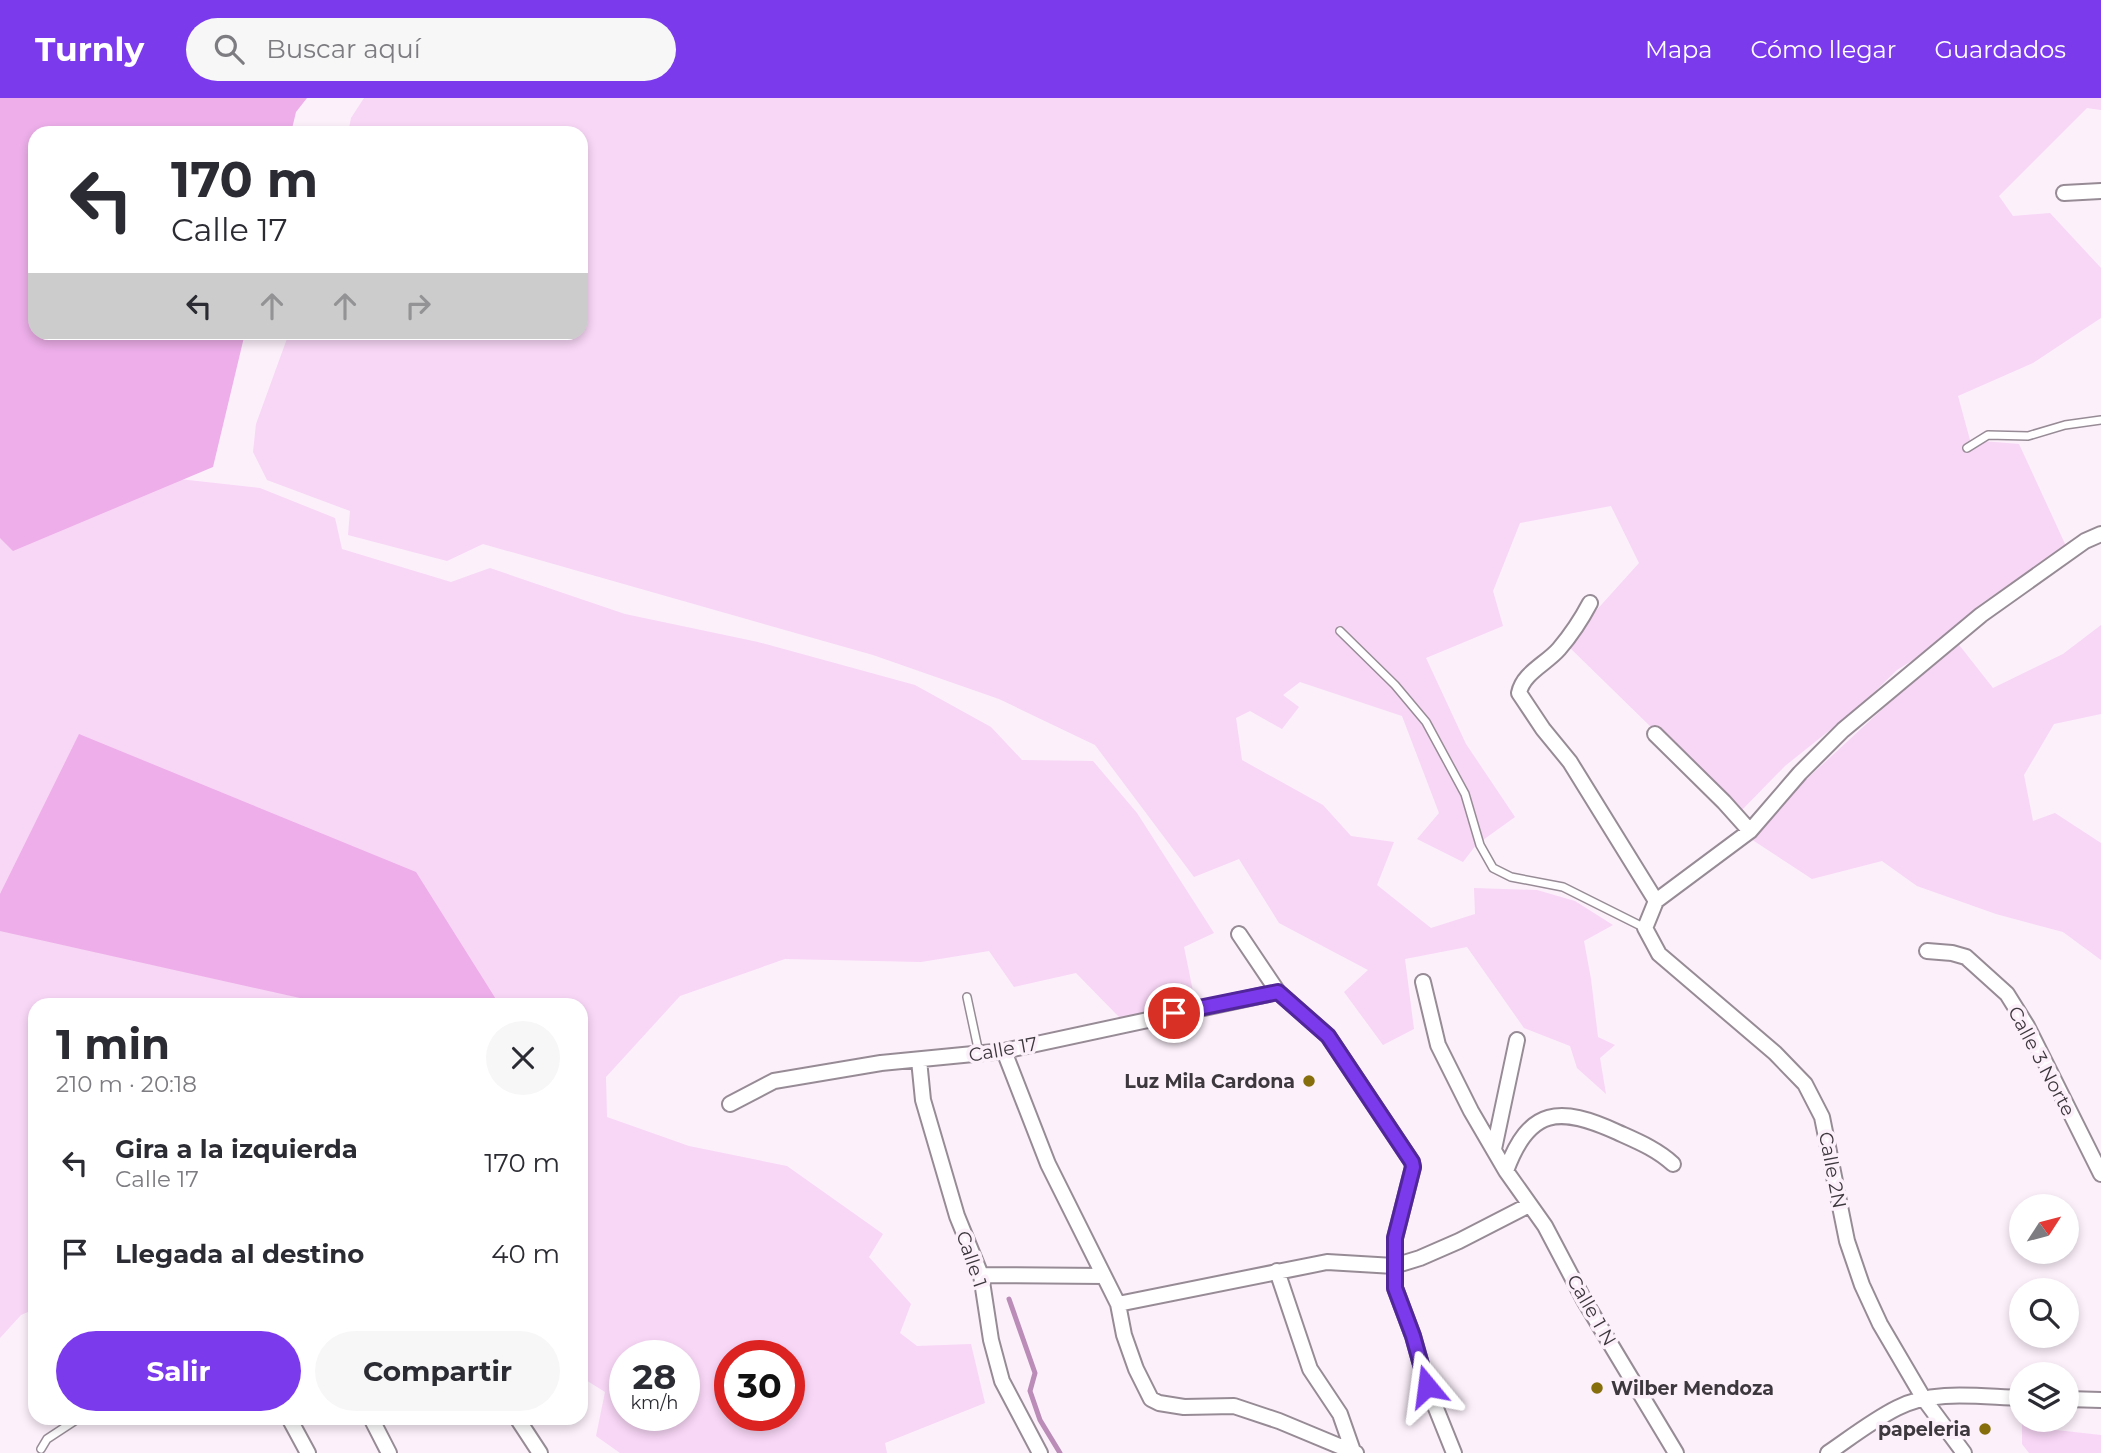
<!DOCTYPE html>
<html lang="es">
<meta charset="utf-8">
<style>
body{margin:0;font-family:Montserrat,sans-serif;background:#f7f7f7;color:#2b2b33;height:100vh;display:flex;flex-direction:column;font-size:26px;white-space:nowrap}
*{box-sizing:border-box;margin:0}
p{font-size:23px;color:#7c7c81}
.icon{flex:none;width:38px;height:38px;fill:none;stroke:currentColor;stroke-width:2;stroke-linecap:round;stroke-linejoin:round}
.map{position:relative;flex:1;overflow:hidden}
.panel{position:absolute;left:28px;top:900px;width:560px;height:427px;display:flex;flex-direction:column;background:#fff;border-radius:21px;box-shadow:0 4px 10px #0003}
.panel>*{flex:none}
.top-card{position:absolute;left:28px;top:28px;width:560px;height:214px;border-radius:21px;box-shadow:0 4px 10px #0003;background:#fff;color:#2b2b33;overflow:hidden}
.needle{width:46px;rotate:54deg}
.fabs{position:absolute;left:2009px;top:1096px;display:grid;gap:14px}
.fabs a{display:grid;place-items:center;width:70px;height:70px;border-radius:50%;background:#fff;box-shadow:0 4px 10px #0003;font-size:35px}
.speed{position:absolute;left:609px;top:1242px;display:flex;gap:14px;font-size:35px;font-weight:700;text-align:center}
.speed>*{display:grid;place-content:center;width:91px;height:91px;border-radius:50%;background:#fff;box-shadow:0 4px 10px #0003;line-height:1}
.speed small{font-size:18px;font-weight:400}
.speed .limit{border:10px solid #d22;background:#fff;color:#111}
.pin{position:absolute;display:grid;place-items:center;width:60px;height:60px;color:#fff;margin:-30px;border:4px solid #fff;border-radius:50%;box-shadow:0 2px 7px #0007}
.me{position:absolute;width:77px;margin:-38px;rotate:344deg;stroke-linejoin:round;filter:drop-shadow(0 0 5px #0008)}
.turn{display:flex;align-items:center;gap:24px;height:147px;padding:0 28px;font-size:32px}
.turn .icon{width:91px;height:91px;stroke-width:2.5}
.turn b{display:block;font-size:49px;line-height:60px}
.lanes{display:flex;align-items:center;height:66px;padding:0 28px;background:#0003;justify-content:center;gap:35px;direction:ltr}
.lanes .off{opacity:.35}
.round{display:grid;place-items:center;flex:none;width:74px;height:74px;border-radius:37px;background:#f7f7f7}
.overview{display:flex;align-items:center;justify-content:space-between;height:119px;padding:0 28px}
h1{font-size:42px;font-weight:700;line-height:52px}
.cta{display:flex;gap:14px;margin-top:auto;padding:14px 28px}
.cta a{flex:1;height:80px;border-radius:42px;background:#7c3aed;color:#fff;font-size:28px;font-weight:700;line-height:80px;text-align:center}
.cta a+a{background:#f7f7f7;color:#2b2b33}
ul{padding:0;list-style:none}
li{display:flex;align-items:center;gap:21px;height:91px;padding:0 28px}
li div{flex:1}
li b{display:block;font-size:26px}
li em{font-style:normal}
header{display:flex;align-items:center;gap:42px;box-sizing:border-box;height:98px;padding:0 35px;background:#7c3aed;color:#fff}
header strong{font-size:33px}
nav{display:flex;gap:38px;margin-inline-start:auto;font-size:24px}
.search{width:490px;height:63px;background:#f7f7f7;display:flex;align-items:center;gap:18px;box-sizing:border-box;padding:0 24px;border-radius:38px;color:#7c7c81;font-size:26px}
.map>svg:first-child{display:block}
.green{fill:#f8d6f6;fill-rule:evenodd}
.forest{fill:#edaee9}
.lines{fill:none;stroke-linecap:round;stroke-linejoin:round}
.stream{stroke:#ba8cb7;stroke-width:5}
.lane-casing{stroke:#978c96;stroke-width:10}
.street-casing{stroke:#978c96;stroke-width:18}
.lane{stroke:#fff;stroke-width:7}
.street{stroke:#fff;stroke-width:14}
.route-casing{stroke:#51269a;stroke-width:18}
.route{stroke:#7c3aed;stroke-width:12}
.poi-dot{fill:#866e0c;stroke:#fcf0fb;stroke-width:2.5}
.labels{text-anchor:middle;stroke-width:7;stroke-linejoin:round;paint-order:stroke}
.street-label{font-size:19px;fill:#3d383d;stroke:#fcf0fb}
.poi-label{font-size:19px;font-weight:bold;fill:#3d383d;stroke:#fcf0fb;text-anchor:end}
</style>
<header>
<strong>Turnly</strong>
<div class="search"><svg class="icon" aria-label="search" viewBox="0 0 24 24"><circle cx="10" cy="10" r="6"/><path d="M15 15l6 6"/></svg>Buscar aquí</div>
<nav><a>Mapa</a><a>Cómo llegar</a><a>Guardados</a></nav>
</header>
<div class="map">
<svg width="2101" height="1355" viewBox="0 0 2101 1355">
<rect width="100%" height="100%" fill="#fcf0fb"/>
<!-- green -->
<path class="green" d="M364,0H2101V12L2087,10L1999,98L2013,118L2050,115L2101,170V220L2033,265L1958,298L1970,342L2019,346L2066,448L1982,505L1953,537L1897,572L1860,608L1785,668L1739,715L1566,546L1639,465L1611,408L1520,425L1493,493L1503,528L1426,560L1466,646L1515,719L1476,747L1463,764L1417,741L1439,715L1402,618L1300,584L1283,597L1299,609L1282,631L1250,613L1236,620L1242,662L1323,707L1351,738L1394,744L1377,787L1431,830L1475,816L1474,790L1537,792L1575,803L1613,827L1584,843L1591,881L1598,939L1615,947L1600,960L1606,996L1577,970L1570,948L1524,930L1467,849L1405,861L1414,931L1383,947L1344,894L1368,872L1279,825L1239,761L1194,779L1095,647L999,601L873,557L483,446L447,463L348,437L350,413L267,382L253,354L256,326L289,235L581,234V35H348L351,20Z
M0,375L152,378L260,390L335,420L342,451L451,484L490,470L625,516L758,544L915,587L991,629L1022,662L1093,663L1137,715L1214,835L1184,849L1195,903L1120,920L1076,875L1014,889L989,853L921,864L785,861L680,898L606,979L607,1019L689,1048L787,1068L883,1136L869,1159L911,1206L900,1235L917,1248L971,1246L985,1305L885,1345L887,1355H620L596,1338L605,1294L581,1279V906H35V1211L21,1217L0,1240ZM625,1258H684V1318H625ZM730,1258H789V1318H730Z
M2101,527V616L2054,626L2024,677L2033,723L2055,715L2101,745V862L2063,834L1996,816L1917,788L1882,763L1812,781L1751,741L1795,692L1956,543L1993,590L2063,556Z
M2022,1321H2033L2038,1330L2101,1337V1355H2029L2022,1346Z"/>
<!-- forest -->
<path class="forest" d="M0,0H307L296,14L291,35H35V234L245,235L213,369L13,453L0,440Z
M79,636L416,774L499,906H327L0,833V796Z"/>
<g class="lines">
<!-- stream -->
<path class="stream" d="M1009,1201L1035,1275L1030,1293L1040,1322L1060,1355"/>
<!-- lane casing -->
<g class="lane-casing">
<path id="lane" d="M1967,350L1988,337L2028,338L2065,327L2101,322
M1340,533L1395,587L1426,624L1465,696L1480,747L1493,770L1511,779L1563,789L1645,830
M967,899L979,955
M41,1351L47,1341L79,1320"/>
</g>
<!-- street casing -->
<g class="street-casing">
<path id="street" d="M2064,95L2101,93
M1590,505C1581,522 1571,537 1559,551C1546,566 1523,575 1519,595L1543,631L1570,664L1656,803
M1655,636L1724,704L1750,733
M1239,836L1278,894L1328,938L1412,1064L1413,1069L1395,1140V1190L1413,1238L1427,1288L1454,1355
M1927,853L1952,855L1966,859L2007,896L2027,928L2101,1076
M1423,884L1438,947L1471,1013L1506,1073L1545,1128L1584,1202L1676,1355
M1004,953L1048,1066L1118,1206L1124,1237L1136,1271L1151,1301L1159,1305L1184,1309L1234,1308L1279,1323L1356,1355
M919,962L923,1002L957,1118L981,1177L991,1242L1002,1283L1040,1355
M730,1006L774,983L881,965L1004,953L1278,894
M1494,1051L1517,942
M1506,1073C1529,1009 1560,1008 1617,1034C1637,1043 1657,1051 1673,1066
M1277,1173L1310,1271L1340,1316L1353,1353
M981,1177L1104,1178
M1118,1206L1327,1164L1394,1168L1420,1160L1459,1143L1529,1107
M2067,1301L2101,1302
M289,1320L308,1355
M371,1320L389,1355
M517,1320L540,1355
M1828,1355C1850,1340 1873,1322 1897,1310C1933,1291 1981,1299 2021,1300
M1964,1355L1924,1301L1880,1226L1862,1187L1847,1143L1822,1019L1805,986L1775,955L1659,856L1645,830L1656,803L1750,733L1800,675L1843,632L1981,517L2085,443L2101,436"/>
</g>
<!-- lane -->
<use href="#lane" class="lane"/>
<!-- street -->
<use href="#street" class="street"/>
</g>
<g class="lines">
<!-- route casing -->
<g class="route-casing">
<path id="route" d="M1174,915L1278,894L1328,938L1412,1064L1413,1069L1395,1140V1190L1413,1238L1427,1288"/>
</g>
<!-- route -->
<use href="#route" class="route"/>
</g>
<!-- markers -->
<g class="poi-dot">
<circle cx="1309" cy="983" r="7"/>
<circle cx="1597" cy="1290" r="7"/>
<circle cx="1985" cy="1331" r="7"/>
</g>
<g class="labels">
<!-- street labels -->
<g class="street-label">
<text transform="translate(1003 951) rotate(-10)" y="7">Calle 17</text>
<text transform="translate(2042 963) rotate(62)" y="7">Calle 3 Norte</text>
<text transform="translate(1833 1072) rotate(79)" y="7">Calle 2N</text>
<text transform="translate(972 1161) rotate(71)" y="7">Calle 1</text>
<text transform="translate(1592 1212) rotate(60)" y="7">Calle 1 N</text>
</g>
<!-- poi labels -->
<g class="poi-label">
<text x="1295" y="990">Luz Mila Cardona</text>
<text x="1611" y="1297" text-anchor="start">Wilber Mendoza</text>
<text x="1971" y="1338">papeleria</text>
</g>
</g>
</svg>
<div class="fabs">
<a><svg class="needle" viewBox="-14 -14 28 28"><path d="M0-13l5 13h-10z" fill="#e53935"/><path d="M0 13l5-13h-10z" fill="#7c7c81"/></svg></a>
<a><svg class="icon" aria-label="search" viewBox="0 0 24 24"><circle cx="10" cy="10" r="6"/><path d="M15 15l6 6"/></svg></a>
<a><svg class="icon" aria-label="layers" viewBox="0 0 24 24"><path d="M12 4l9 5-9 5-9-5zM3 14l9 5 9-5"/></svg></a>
</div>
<div class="speed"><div>28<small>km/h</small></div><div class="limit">30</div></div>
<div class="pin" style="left:1174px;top:915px;background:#d93025"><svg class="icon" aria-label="arrive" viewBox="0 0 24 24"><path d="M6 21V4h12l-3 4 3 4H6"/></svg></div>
<svg class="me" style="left:1427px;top:1288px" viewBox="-20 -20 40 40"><path d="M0-17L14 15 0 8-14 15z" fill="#7c3aed" stroke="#fff" stroke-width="4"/></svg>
<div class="top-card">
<div class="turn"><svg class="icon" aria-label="left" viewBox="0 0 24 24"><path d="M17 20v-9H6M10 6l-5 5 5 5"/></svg><div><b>170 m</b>Calle 17</div></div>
<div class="lanes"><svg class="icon" aria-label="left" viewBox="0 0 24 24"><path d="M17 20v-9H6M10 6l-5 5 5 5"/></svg><svg class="icon off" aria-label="ahead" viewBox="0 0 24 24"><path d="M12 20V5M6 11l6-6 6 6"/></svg><svg class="icon off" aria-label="ahead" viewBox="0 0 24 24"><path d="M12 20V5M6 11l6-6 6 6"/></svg><svg class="icon off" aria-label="right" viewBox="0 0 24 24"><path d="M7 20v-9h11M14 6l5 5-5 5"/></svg></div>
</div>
<section class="panel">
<div class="overview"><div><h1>1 min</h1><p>210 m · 20:18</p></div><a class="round"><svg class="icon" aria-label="close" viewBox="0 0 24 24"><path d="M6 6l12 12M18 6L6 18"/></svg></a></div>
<ul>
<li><svg class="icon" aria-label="left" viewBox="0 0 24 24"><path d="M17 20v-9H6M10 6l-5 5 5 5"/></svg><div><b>Gira a la izquierda</b><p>Calle 17</p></div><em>170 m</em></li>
<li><svg class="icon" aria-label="arrive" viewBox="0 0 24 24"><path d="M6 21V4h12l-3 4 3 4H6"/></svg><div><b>Llegada al destino</b></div><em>40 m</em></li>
</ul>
<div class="cta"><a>Salir</a><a>Compartir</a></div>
</section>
</div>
